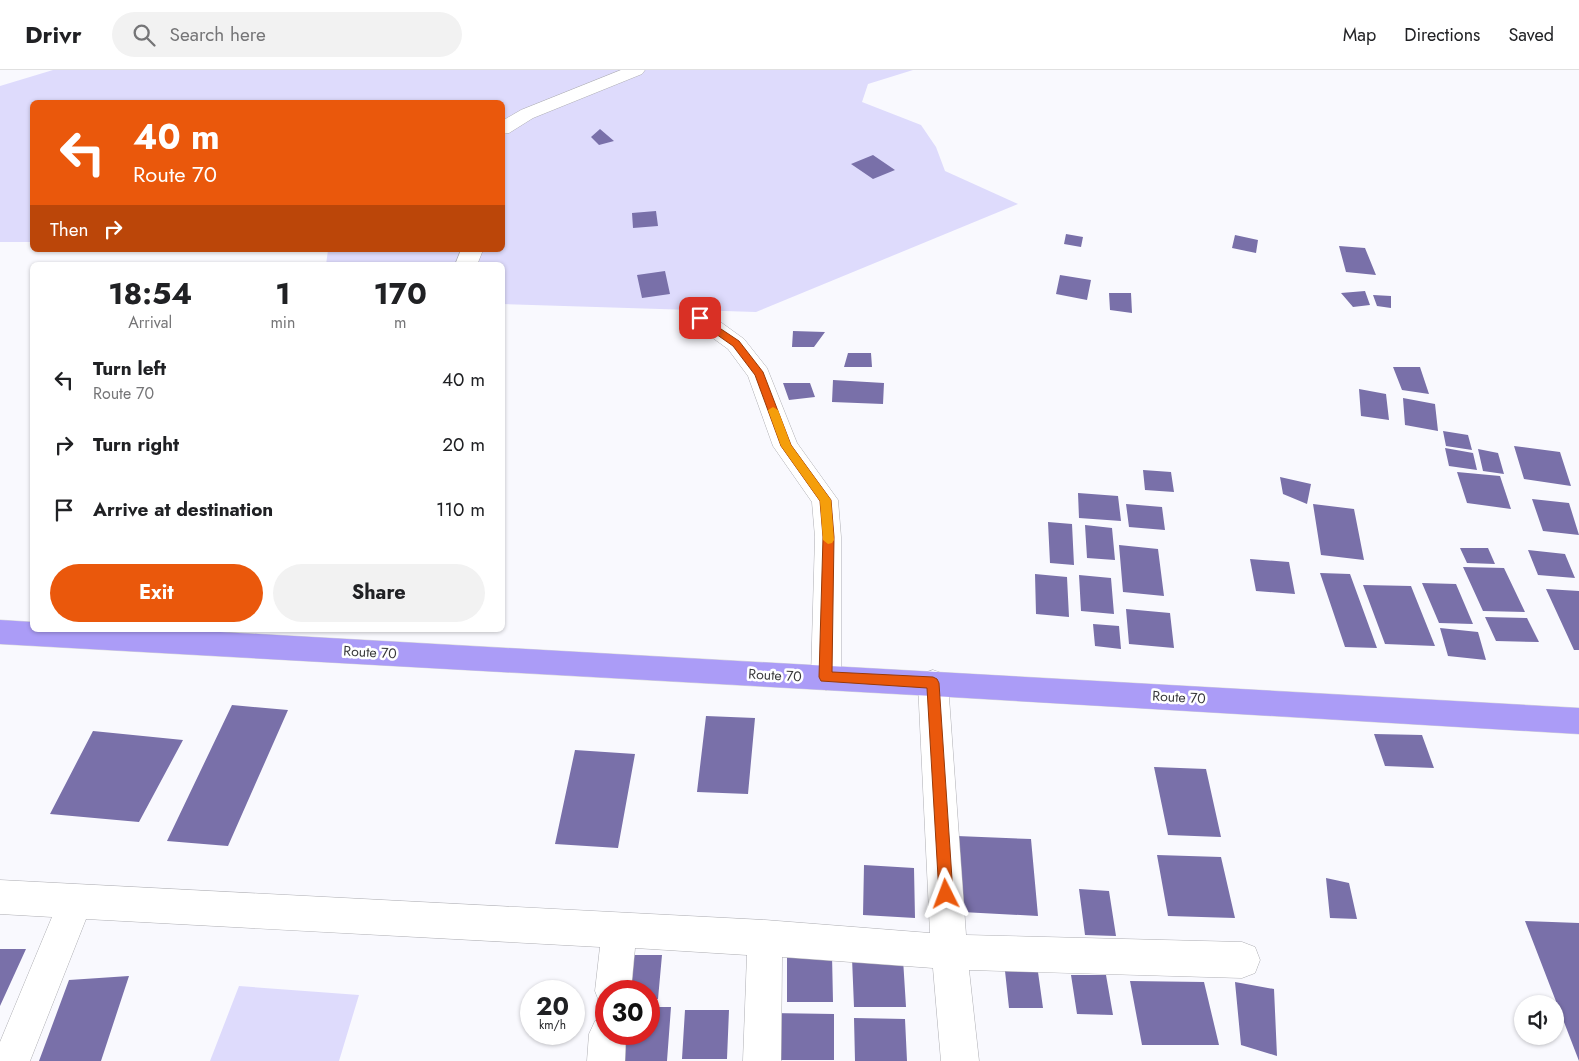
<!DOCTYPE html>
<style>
body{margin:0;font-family:Jost,sans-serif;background:#f2f2f2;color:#202124;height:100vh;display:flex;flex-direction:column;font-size:19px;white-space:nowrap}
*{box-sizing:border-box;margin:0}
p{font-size:16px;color:#757577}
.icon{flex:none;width:28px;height:28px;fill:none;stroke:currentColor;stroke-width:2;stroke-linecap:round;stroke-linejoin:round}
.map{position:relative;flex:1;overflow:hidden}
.panel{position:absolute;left:30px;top:192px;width:475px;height:370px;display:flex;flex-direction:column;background:#fff;border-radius:8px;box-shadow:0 1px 4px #0004}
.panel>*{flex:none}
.guide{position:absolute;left:30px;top:30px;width:475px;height:152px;border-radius:8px;box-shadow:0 1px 4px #0004;background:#ea580c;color:#fff;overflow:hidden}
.controls{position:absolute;left:1514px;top:925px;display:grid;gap:10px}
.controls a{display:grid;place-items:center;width:50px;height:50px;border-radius:50%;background:#fff;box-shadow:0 1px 4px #0004;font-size:25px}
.speed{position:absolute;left:520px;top:910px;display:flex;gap:10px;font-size:25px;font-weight:700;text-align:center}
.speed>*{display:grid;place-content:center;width:65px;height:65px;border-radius:50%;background:#fff;box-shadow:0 1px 4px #0004;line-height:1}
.speed small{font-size:12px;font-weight:400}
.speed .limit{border:8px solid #d22;background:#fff;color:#111}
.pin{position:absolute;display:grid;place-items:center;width:42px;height:42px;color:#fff;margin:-21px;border-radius:10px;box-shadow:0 2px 8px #0006}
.me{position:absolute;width:55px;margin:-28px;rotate:357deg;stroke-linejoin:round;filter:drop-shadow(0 0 4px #0008)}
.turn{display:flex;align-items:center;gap:18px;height:105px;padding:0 20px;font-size:22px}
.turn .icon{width:65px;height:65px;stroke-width:2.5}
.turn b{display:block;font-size:35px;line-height:42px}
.then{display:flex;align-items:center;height:48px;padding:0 20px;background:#0003;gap:10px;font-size:19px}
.eta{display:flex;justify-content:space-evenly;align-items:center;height:85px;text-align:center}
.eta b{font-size:30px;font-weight:700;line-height:35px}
.button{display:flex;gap:10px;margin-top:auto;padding:10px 20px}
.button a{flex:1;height:58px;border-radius:30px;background:#ea580c;color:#fff;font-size:20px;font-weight:700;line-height:58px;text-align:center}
.button a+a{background:#f2f2f2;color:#202124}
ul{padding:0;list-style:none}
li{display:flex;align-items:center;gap:15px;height:65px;padding:0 20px}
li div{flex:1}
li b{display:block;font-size:19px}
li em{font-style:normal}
header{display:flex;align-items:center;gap:30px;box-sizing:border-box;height:70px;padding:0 25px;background:#fff;border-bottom:1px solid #e0e0e0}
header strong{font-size:24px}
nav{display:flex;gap:28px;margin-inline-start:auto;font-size:18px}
.search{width:350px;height:45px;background:#f2f2f2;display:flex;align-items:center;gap:12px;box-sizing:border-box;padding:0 18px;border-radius:28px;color:#757577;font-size:19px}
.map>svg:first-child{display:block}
.green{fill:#dedbfc}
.building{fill:#7970a9}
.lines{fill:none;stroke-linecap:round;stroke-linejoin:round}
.minor-casing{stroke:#aeaeb3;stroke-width:1}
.highway-casing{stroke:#d7d7d8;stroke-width:1}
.minor{fill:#fff;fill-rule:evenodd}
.highway{fill:#ab9cf7;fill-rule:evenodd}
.route{fill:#ea580c;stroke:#983908}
.slow{fill:#f59e0b}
.labels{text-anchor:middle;stroke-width:5;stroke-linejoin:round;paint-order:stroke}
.street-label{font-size:14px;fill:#38383a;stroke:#fff}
</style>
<header>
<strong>Drivr</strong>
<div class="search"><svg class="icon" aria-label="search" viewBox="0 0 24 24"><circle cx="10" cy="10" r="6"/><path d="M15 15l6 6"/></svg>Search here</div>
<nav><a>Map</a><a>Directions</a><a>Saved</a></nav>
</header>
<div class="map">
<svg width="1579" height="991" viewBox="0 0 1579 991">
<rect width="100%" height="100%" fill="#f9f9fe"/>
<!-- green -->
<path class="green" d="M53,0H913L868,14L862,32L921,55L936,77L945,101L1018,134L756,242L503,234L502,195H326L328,180H502V32H32V172H0V16Z
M239,916L359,925L339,991H210Z"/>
<!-- building -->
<path class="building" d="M600,59L614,71L599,75L591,67Z
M873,85L895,100L873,109L851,94Z
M656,141L658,156L633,158L632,143Z
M1066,164L1083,167L1081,177L1064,174Z
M1235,165L1258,170L1256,183L1232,178Z
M1339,176L1365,178L1376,205L1346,202Z
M665,201L670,224L642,228L637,205Z
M1060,205L1091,210L1087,230L1056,224Z
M1365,221L1370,235L1353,237L1341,223Z
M1109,223H1131L1132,243L1110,240Z
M1373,225L1391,226V238L1377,236Z
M793,261L825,262L814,277H792Z
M848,283H871L872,297H844Z
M1393,297H1420L1429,324L1402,320Z
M833,310L884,313L883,334L832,332Z
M783,313H810L815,327L789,330Z
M1359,319L1386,324L1389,350L1361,346Z
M1403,328L1435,334L1438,361L1405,355Z
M1443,361L1468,365L1472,380L1446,376Z
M1514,376L1560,382L1571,416L1524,409Z
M1445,378L1473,383L1477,400L1449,396Z
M1478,379L1498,383L1504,404L1483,401Z
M1143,400L1171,402L1174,422L1145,420Z
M1457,402L1500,406L1511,439L1467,433Z
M1280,407L1311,414L1307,434L1283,424Z
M1078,423L1118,426L1121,451L1079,448Z
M1532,429L1569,433L1579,465L1543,461Z
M1126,434L1162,437L1165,460L1129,457Z
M1313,434L1354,439L1364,490L1321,485Z
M1048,452L1072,454L1074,495L1050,493Z
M1085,455L1112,458L1115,490L1087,488Z
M1119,475L1158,479L1164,526L1123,522Z
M1460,478H1488L1495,494L1467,493Z
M1528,480L1565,484L1575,508L1538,505Z
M1250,489L1289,492L1295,524L1256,521Z
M1463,497L1504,498L1525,542L1483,541Z
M1320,503L1350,504L1377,578L1345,577Z
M1035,504L1067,507L1069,547L1036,544Z
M1079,505L1111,508L1114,544L1081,541Z
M1422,513L1456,514L1473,554L1439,553Z
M1363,515L1411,516L1435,576L1385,574Z
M1546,519L1579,521V580H1574Z
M1126,539L1170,543L1174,578L1129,574Z
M1485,547L1527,548L1539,572L1496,571Z
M1093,554L1119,556L1121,579L1095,576Z
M1440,558L1478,562L1486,590L1448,586Z
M232,635L288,640L228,776L167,771Z
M706,646L755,648L748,724L697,722Z
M93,661L183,670L139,752L50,744Z
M1374,664L1422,665L1434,698L1385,696Z
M575,680L635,684L618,778L555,774Z
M1154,697L1206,699L1221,767L1168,765Z
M957,766L1031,769L1038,846L962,842Z
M1157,785L1221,787L1235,848L1168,846Z
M864,795L914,798L915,848L863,845Z
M1326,808L1349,813L1357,849L1330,848Z
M1079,819L1109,821L1116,866L1085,865Z
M1525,851L1579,853V991Z
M0,879H26L0,936Z
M618,885H662L658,929H649V921H614Z
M787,885H832L833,932H787Z
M852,888L903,889L906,937H854Z
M1005,901L1038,902L1043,938H1009Z
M1071,905H1106L1113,945L1077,944Z
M129,906L101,991H39L69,910Z
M1130,911L1204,912L1219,975H1142Z
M1235,912L1274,919L1277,986L1241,975Z
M649,937H671L667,991H610L613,964H649Z
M685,940H729L727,989H682Z
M770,943L834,944V990H769Z
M854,948L905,949L907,991H855Z"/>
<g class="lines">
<!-- minor casing -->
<g class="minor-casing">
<path id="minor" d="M621,0H645L642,4L533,48L509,63L502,64V51L521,40Z
M461,180H483L477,195H455Z
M700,241L708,243L744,269L767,298L797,373L838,430L841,467V607L837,616L826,620L815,616L811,607L815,467L812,432L773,376L748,306L728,279L692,253L689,248L692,243Z
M933,600L944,604L948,613L966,865L1242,872L1255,877L1260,890L1255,903L1242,908L969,900L979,991H941L933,898L782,887L781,991H743L747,885L635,878L631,921H606V936L600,934L595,921L600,877L86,849L30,991H0V972L52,847L0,844V810L765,850L930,863L918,613L922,604Z
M606,946V964H626L625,991H587L589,964L595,951Z"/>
</g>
<!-- highway casing -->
<g class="highway-casing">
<path id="highway" d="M0,550L32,552V560H185L1579,638V664L933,626L0,574Z"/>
</g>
<!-- minor -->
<use href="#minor" class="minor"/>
<!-- highway -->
<use href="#highway" class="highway"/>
</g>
<!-- route -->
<path class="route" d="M700,245L739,271L763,302L791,375L831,430L834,467L832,602L933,607L937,609L939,613L953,824L951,829L946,831L941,829L939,824L927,618L821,611L819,607L823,467L820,431L781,376L755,305L733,276L696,250V246Z"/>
<!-- slow -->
<path class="slow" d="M773,337L778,340L791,375L831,430L834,470L832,473L828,474L823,470L820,431L781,376L768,340Z"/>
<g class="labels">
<!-- street labels -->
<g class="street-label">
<text transform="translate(370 582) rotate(3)" y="5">Route 70</text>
<text transform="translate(775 605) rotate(3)" y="5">Route 70</text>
<text transform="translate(1179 627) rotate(3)" y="5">Route 70</text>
</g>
</g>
</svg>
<div class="controls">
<a><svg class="icon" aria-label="sound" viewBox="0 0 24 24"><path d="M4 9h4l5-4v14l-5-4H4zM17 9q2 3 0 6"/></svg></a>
</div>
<div class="speed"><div>20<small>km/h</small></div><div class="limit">30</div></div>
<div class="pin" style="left:700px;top:248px;background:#d93025"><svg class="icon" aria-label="arrive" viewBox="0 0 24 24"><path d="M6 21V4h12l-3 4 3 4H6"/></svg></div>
<svg class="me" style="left:946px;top:824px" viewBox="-20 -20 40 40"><path d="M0-17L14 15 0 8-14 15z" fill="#ea580c" stroke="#fff" stroke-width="4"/></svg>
<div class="guide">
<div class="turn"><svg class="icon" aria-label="left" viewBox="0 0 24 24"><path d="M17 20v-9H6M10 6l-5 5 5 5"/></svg><div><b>40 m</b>Route 70</div></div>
<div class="then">Then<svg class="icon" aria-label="right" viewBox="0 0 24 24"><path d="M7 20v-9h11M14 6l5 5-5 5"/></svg></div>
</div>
<section class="panel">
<div class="eta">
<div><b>18:54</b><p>Arrival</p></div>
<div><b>1</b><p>min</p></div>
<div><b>170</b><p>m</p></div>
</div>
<ul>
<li><svg class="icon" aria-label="left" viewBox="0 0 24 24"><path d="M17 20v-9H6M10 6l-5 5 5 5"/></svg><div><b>Turn left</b><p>Route 70</p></div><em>40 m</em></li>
<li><svg class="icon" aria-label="right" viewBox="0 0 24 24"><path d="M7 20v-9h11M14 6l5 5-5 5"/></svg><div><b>Turn right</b></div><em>20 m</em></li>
<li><svg class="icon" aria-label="arrive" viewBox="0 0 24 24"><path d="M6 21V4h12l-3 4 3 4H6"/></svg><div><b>Arrive at destination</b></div><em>110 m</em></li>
</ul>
<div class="button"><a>Exit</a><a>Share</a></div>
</section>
</div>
